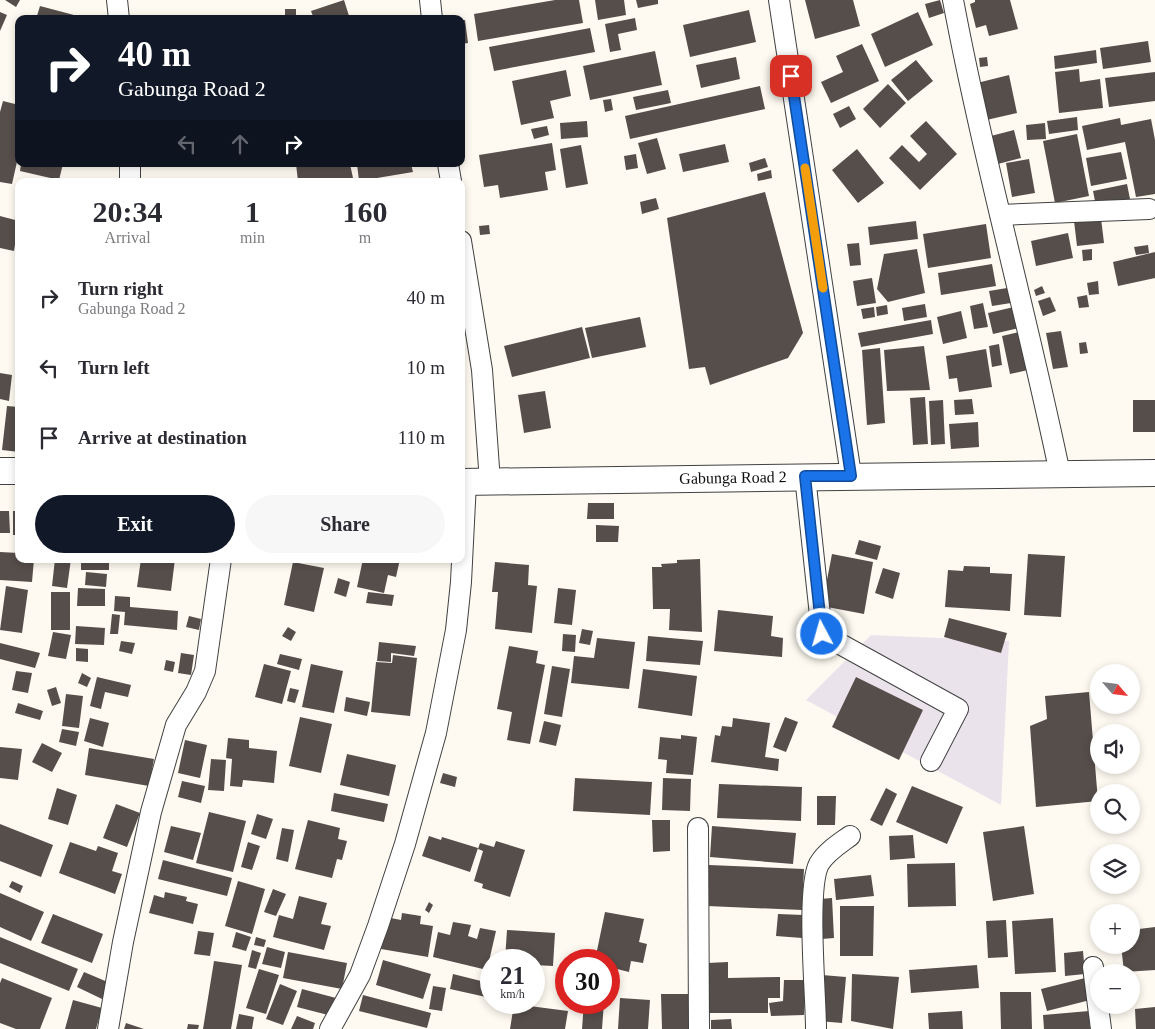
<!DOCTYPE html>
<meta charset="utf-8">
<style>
body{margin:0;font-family:"Times New Roman",serif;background:#f7f7f7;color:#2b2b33;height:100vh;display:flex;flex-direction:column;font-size:19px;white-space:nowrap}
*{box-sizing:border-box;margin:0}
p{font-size:16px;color:#7c7c81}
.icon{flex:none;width:28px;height:28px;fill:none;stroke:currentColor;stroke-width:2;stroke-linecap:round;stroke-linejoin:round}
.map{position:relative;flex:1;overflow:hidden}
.sheet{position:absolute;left:15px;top:178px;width:450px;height:385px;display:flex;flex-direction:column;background:#fff;border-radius:10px;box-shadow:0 2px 8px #0003}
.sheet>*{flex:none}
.guide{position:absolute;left:15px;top:15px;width:450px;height:152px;border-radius:10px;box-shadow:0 2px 8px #0003;background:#111827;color:#fff;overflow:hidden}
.needle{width:32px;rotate:118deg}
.controls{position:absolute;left:1090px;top:664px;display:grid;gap:10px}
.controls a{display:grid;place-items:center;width:50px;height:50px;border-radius:50%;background:#fff;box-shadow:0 2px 8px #0003;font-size:25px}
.speed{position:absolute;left:480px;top:949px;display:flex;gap:10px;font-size:25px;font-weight:700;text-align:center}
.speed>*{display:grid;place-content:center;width:65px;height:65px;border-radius:50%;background:#fff;box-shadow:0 2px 8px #0003;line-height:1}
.speed small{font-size:12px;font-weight:400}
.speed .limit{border:8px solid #d22;background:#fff;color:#111}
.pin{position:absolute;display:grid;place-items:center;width:42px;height:42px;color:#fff;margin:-21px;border-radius:10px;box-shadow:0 2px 8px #0006}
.me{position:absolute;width:55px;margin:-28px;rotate:354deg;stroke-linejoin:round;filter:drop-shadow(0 0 4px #0008)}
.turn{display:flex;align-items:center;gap:18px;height:105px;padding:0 20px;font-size:22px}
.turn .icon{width:65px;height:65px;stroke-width:2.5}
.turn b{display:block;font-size:35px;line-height:42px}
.lanes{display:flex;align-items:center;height:48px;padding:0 20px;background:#0003;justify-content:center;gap:25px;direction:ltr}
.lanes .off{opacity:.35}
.eta{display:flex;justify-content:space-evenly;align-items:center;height:85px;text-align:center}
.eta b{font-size:30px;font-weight:700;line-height:35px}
.cta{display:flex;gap:10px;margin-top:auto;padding:10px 20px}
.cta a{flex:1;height:58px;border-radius:30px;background:#111827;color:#fff;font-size:20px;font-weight:700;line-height:58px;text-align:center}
.cta a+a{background:#f7f7f7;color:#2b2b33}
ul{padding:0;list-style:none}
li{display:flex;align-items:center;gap:15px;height:70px;padding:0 20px}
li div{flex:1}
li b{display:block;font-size:19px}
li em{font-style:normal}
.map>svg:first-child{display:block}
.industrial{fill:#eae3ec}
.building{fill:#564e4b}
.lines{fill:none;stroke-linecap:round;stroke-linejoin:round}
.minor-casing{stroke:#414141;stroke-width:22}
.tertiary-casing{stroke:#414141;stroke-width:28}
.minor{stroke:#fff;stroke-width:20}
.tertiary{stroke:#fff;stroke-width:26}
.route-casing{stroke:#114b97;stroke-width:12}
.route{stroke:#1a73e8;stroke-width:9}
.slow{stroke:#f59e0b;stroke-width:9}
.labels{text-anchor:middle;stroke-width:5;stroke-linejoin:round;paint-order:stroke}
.street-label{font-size:16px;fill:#0e0e0e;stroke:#fff}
</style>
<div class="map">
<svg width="1155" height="1029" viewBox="0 0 1155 1029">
<rect width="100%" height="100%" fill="#fefaf1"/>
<!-- industrial -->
<path class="industrial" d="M871,635L1009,641L1001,805L806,700Z"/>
<!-- building -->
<path class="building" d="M5,0H20L16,7Z
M344,0L350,19H314L311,11Z
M555,0H579L583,23L478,41L474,14Z
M595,0H624L626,15L598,20Z
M636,0H658V4L638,8Z
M805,0H853L860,26L815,39Z
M940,0L944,13L929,18L925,4Z
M975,0H1010L1018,29L989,36L986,25L976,28L970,4L975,2Z
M40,6L74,15L73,19H36Z
M285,9H296V18L285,19Z
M749,10L756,42L690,57L683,25Z
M0,12L7,15L0,31Z
M918,12L933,45L885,67L871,34Z
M635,18L637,30L618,34L621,50L610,52L605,24Z
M461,20H465L468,43L461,44Z
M590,28L595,52L494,71L489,47Z
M1148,41L1151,62L1103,69L1100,48Z
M862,44L879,81L831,103L821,82L843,72L836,56Z
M1096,50L1097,63L1055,69L1054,56Z
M655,51L662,85L590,100L583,66Z
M736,57L740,79L701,88L696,65Z
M987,57L988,66L980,67L979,58Z
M916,60L933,81L908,101L891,80Z
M1079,69L1080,82L1100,79L1103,108L1059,113L1055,72Z
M566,70L571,96L550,101L554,118L521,125L512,81Z
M1155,72V101L1109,107L1105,78Z
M1009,75L1017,113L982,121L973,84Z
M888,84L906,103L880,128L863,109Z
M760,86L765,109L630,139L625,116Z
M668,90L671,103L636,110L633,97Z
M611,99L613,110L605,112L603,100Z
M3,101L19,105V153L12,184L0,182V112Z
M849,106L856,119L840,128L833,114Z
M1077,117L1078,130L1049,134L1047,121Z
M1120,118L1121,125L1151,119L1155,140V194L1136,197L1125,142L1087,150L1082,126Z
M587,121L588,137L561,139L560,123Z
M926,121L957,154L920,190L889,158L902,145L919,162L927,154L910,136Z
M1045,123L1046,139L1027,140L1026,125Z
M547,126L549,135L534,139L531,129Z
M1014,130L1021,158L994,165L987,137Z
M1077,134L1089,196L1055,203L1043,141Z
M657,138L666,169L647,174L638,143Z
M552,143L556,170L545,172L548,190L500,198L498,185L484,187L479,155Z
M725,144L729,162L683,172L679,154Z
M581,145L588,184L566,188L560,149Z
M857,149L884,183L858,203L832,170Z
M1121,152L1127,179L1091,186L1086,158Z
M636,154L638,168L626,170L624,156Z
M765,158L768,167L751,172L749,163Z
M1029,159L1035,193L1012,197L1006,163Z
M21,164H63L59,180L20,171Z
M296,164H350L353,178L334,181H298Z
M357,164H411L413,172L359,181Z
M771,170L772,178L758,181L757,174Z
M1127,184L1130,199L1096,206L1093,191Z
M765,192L803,333L788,358L710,385L705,367L689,369L667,218Z
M656,198L659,209L642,214L640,202Z
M0,216L19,221L14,251L0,248Z
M1101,218L1104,243L1077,246L1074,221Z
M916,221L918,239L870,245L868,227Z
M986,224L991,258L928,268L923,234Z
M489,225L490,234L480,235L479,226Z
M1068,233L1073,258L1036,266L1031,241Z
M859,243L861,265L850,266L847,244Z
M1148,245L1149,253L1136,255L1134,247Z
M917,249L925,293L888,302L877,289L884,254Z
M1092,249V260L1083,261L1082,250Z
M1155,252V278L1118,286L1113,262Z
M992,264L996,286L941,295L938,273Z
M872,278L876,303L857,306L853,281Z
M1098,281L1099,294L1089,295L1087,283Z
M1042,286L1045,293L1036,296L1034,290Z
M1007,288L1011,303L992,306L989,291Z
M1087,295L1089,307L1079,308L1077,297Z
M1050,297L1056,311L1043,316L1038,301Z
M983,303L988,327L974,329L970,306Z
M925,304L927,317L904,321L902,308Z
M887,305L888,314L877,316L876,307Z
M874,307L875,317L863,319L861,309Z
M1014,307L1019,328L993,334L988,313Z
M961,311L967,338L943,344L937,317Z
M640,317L646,347L592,358L585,328Z
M931,320L933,334L861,347L858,333Z
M582,327L590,358L512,377L504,346Z
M1061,331L1068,367L1053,369L1046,333Z
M1019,332L1028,370L1010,374L1002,336Z
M1086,342L1088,353L1080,354L1079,343Z
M999,344L1002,365L992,367L989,346Z
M924,346L930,390L887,391L884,350Z
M880,348L885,423L867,425L862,350Z
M986,349L992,387L959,392L957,378L949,379L946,356Z
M0,373L12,375L9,401L0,399Z
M545,391L551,428L524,433L518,395Z
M925,397L928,444L913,445L910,398Z
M972,399L974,414L955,415L954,400Z
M943,400L945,444L931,445L929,401Z
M1133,400H1155V432H1133Z
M7,406L19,407V452L2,450Z
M978,422L979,447L951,449L949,424Z
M588,503H614V519H587Z
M0,511H9L10,533H0Z
M13,511H19V535H13Z
M596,525L619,526L618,542H596Z
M859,540L881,546L877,560L855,554Z
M0,552L19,553V559H34L32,582L0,580Z
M832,554L873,562L864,614L822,606Z
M1028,554L1065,556L1061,617L1024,615Z
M55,559H71L67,588L52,586Z
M81,559H109V570H81Z
M141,559H175L171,591L137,587Z
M363,559H400L396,577L388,575L384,593L357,587Z
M700,559L702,632L669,630L670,609H653L652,567H662L661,564L677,563V560Z
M293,562L324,568L314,612L284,605Z
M495,562L529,565L528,585L537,586L532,633L495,629L498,592H492Z
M964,566L990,567V573L1012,574L1010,611L945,607L948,570L963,571Z
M883,568L900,573L893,599L875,593Z
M86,572L107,574L106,587L85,585Z
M338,578L350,582L346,597L334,593Z
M6,586L28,590L22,633L0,630Z
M78,588L105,589V606H77Z
M558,588L576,590L572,625L554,623Z
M51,592H70V630H51Z
M368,592L394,595L392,606L366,603Z
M115,596L130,597V607L178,611L177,630L124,625L125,612L114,611Z
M718,610L773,616L771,636L783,638L782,657L714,651Z
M112,614L120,615L118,634H110Z
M189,616L201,619L199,630L186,627Z
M949,618L1007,633L1001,653L944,637Z
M76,626L105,628L104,645L75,644Z
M288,627L296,632L291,641L282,636Z
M582,629L593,631L590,645L579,643Z
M53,632L71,635L66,659L48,656Z
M563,634L576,635L575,652L562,651Z
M648,636L703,641L700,665L646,661Z
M597,638L635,642L629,689L571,683L574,656L594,658Z
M121,641L135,643L132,654L119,651Z
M379,642L416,646L414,656L391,653V662L377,661Z
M0,643L40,653L35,668L0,659Z
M509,646L538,651L536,663L545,665L530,744L507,740L512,712L497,709Z
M76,648L88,649V662L76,661Z
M181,653L194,655L191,675L178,673Z
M280,654L302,659L299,670L277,664Z
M393,655L417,658L410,716L371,712L376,662L392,663Z
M166,660L175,662L173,672L164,670Z
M264,664L291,671L282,704L255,697Z
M311,664L343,671L334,713L302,707Z
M552,666L570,669L562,717L544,714Z
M643,669L697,676L692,716L638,708Z
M16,671L32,673L28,693L12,690Z
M82,673L91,678L87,687L78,683Z
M97,677L131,685L128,697L105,692L101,709L90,706Z
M856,677L923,710L899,760L832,727Z
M56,687L61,703L52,706L47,690Z
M290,688L299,690L295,703L287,701Z
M1089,692L1098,801L1036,807L1030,726L1047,719L1045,696Z
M66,694L83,696L79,728L62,726Z
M346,697L370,702L367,716L344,711Z
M18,703L43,711L40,720L15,713Z
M300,717L332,724L321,773L289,766Z
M785,717L798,722L786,752L773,747Z
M90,718L109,723L103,747L84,741Z
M733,718L770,723L765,757L779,759L778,771L711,762L715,735L720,736L722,726L732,727Z
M544,721L561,725L556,746L539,742Z
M62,729L79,732L76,746L59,742Z
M681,735L697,737L693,775L666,773L667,760L658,759L660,737L681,739Z
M228,738L249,740V748L277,751L274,783L243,780L242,787L230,786L232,759L226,758Z
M185,740L207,745L200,778L178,773Z
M42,743L62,753L52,772L32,762Z
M0,747L22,749L18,780L0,778Z
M89,748L154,759L149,786L85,775Z
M347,754L396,765L389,796L340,785Z
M211,759L226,760L224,791L208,790Z
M443,773L457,777L455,787L440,783Z
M575,778L652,782L650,815L573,811Z
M663,778L691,779L690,811L662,810Z
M182,781L205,786L201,803L178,797Z
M719,784L802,787L801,821L717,818Z
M912,786L963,807L947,844L896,822Z
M57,788L77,795L68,825L48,819Z
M886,788L897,794L882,826L870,820Z
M334,793L388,804L384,822L331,811Z
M817,796H836L835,825H817Z
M116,804L140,813L127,847L103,838Z
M209,812L246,821L233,872L196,863Z
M257,814L273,819L266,839L251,834Z
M308,820L340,828L338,839L347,841L342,860L337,859L332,878L295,869Z
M652,820H670V851L653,852Z
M0,824L53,845L41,877L0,861Z
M171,826L201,833L193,860L164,852Z
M712,826L796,833L793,864L710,857Z
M1024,826L1034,894L993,901L983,832Z
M282,828L294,830L288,862L276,859Z
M913,835L915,858L890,860L889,836Z
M429,836L441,840L442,837L478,848L470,872L422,856Z
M496,841L525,850L510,897L482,888L483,884L474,881L483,851L478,849L480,843L494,847Z
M70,842L96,851L98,846L118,853L112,871L122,874L115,894L59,873Z
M248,842L260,846L252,870L241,867Z
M163,860L232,878L227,896L158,879Z
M955,863L956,906L908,907L907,864Z
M709,865L804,869L802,910L707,906Z
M871,875L874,896L836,900L834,879Z
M12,881L23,886L20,893L9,887Z
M238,881L265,889L252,934L225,926Z
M273,889L286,894L276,916L264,912Z
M165,892L187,897L186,901L198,904L193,924L149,913L154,895L164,898Z
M0,893L44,912L31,941L0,927Z
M299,896L327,903L321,924L331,926L324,950L273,937L279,915L293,919Z
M832,898L834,938L822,939L820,899Z
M429,902L433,905L429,913L425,910Z
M840,906H874L873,956H840Z
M605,912L644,919L639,942L647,944L643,963L631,961L629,972L609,967V960H595Z
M402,913L421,916L420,924L433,926L428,957L381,949L386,917L401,920Z
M53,914L103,934L92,963L41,943Z
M778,914L804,915L802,938L776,936Z
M1053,918L1056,972L1015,974L1012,921Z
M1006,920L1008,957L988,958L986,921Z
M453,922L471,925L468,936L477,939L480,928L496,931L487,970L433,957L438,932L450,935Z
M1155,927V970L1124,972L1121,945H1131V930Z
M507,930L555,933L553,966L534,965V960H505Z
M198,931L214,933L210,956L194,954Z
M236,932L251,937L246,951L232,947Z
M0,937L78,969L69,991L0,963Z
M256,937L266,940L264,947L254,945Z
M267,947L285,952L281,968L262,964Z
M252,950L261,953L256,969L248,967Z
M1083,951L1085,974L1065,976L1064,953Z
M288,952L347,963L342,989L283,978Z
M383,960L431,974L423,999L376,985Z
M214,961L242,965L231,1029H203Z
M728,962V978L780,977V998H768V1013H706L707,963Z
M977,965L979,988L911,993L909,970Z
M259,969L279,975L266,1014L246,1008Z
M84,972L110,983L102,999L77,987Z
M534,972L542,974L539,987L534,986Z
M453,974L489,983L486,997L450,989Z
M852,974L899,977L893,1029L851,1021Z
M822,975L846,977L842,1023L818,1021Z
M1089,977L1094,999L1047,1011L1041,989Z
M2,978L52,998L40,1029H16L0,1023V983Z
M784,980H806L804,1015L771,1016L769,1003L783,1001Z
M280,984L297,991L283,1025L266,1019Z
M433,986L446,988L442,1011L429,1009Z
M302,989L336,998L332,1016L297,1007Z
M1000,992H1031L1032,1029H1001Z
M661,994H692V1029H662Z
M363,995L431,1013L427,1028L359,1011Z
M620,998L650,1000L648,1029H618Z
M73,1000L102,1008L96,1029H65Z
M584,1002H604L602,1029H582Z
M514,1004L568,1011L565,1029H510Z
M1155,1007V1029H1136L1135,1009Z
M962,1011L963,1029H929L928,1013Z
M1089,1011L1090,1029H1044L1043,1015Z
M239,1014L254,1017L252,1029H236Z
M297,1016L315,1023L313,1029H291Z
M731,1019L732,1029H711V1020Z
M126,1023L144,1029H124Z
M188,1024L199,1025L198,1029H187Z"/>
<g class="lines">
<!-- minor casing -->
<g class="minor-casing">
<path id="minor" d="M117,0L119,19
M430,0L432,19
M779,0L851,475
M953,0C983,159 1027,315 1060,474
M130,164V181
M448,164L451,181
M1000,215L1149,209
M461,241L482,370L490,482
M805,476L822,634L958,709L931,761
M698,828L699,1029
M1093,967L1101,1029
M108,1029L123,942L151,812L176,725L196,692L205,671L221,559
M330,1029L360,975L378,926L405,844L436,733L456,630L461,582L466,482
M816,1029C816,995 806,889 819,864C826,852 839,844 850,836"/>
</g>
<!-- tertiary casing -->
<g class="tertiary-casing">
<path id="tertiary" d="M0,471H19
M461,482L1155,473"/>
</g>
<!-- minor -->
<use href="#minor" class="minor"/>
<!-- tertiary -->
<use href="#tertiary" class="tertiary"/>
</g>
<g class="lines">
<!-- route casing -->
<g class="route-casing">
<path id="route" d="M791,76L851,476H805L822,634"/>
</g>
<!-- route -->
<use href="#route" class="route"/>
<!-- slow -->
<path class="slow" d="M805,168L823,288"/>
</g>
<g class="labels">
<!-- street labels -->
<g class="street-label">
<text transform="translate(733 477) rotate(-1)" y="6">Gabunga Road 2</text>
</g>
</g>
</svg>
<div class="controls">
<a><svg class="needle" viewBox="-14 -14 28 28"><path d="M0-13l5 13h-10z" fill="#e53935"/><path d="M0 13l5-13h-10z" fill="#7c7c81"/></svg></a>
<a><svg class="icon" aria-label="sound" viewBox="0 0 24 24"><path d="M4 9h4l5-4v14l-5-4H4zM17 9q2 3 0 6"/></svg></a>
<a><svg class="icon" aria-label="search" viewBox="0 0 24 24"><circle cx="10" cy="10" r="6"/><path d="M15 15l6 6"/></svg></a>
<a><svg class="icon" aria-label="layers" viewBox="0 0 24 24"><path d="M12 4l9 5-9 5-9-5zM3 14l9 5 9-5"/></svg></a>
<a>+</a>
<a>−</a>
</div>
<div class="speed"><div>21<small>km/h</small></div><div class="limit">30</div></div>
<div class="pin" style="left:791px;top:76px;background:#d93025"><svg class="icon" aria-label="arrive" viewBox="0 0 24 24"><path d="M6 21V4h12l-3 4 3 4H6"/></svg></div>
<svg class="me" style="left:822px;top:634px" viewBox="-20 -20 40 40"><circle r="17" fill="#1a73e8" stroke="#fff" stroke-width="3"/><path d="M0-11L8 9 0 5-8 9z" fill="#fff"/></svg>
<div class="guide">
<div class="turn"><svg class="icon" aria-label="right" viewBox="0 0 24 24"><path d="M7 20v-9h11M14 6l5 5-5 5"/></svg><div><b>40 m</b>Gabunga Road 2</div></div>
<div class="lanes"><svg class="icon off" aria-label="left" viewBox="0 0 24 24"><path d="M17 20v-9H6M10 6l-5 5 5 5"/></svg><svg class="icon off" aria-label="ahead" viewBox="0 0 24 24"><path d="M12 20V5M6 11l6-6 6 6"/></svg><svg class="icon" aria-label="right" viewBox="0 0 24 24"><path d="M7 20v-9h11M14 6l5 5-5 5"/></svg></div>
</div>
<section class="sheet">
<div class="eta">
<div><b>20:34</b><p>Arrival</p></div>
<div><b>1</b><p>min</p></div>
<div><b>160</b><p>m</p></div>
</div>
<ul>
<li><svg class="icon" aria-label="right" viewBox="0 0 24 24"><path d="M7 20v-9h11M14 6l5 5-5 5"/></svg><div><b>Turn right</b><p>Gabunga Road 2</p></div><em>40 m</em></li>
<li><svg class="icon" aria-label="left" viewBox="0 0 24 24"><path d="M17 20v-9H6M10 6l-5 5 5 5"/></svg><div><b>Turn left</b></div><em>10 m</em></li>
<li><svg class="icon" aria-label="arrive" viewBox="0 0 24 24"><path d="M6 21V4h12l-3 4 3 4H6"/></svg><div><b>Arrive at destination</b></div><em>110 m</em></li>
</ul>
<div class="cta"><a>Exit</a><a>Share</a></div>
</section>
</div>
